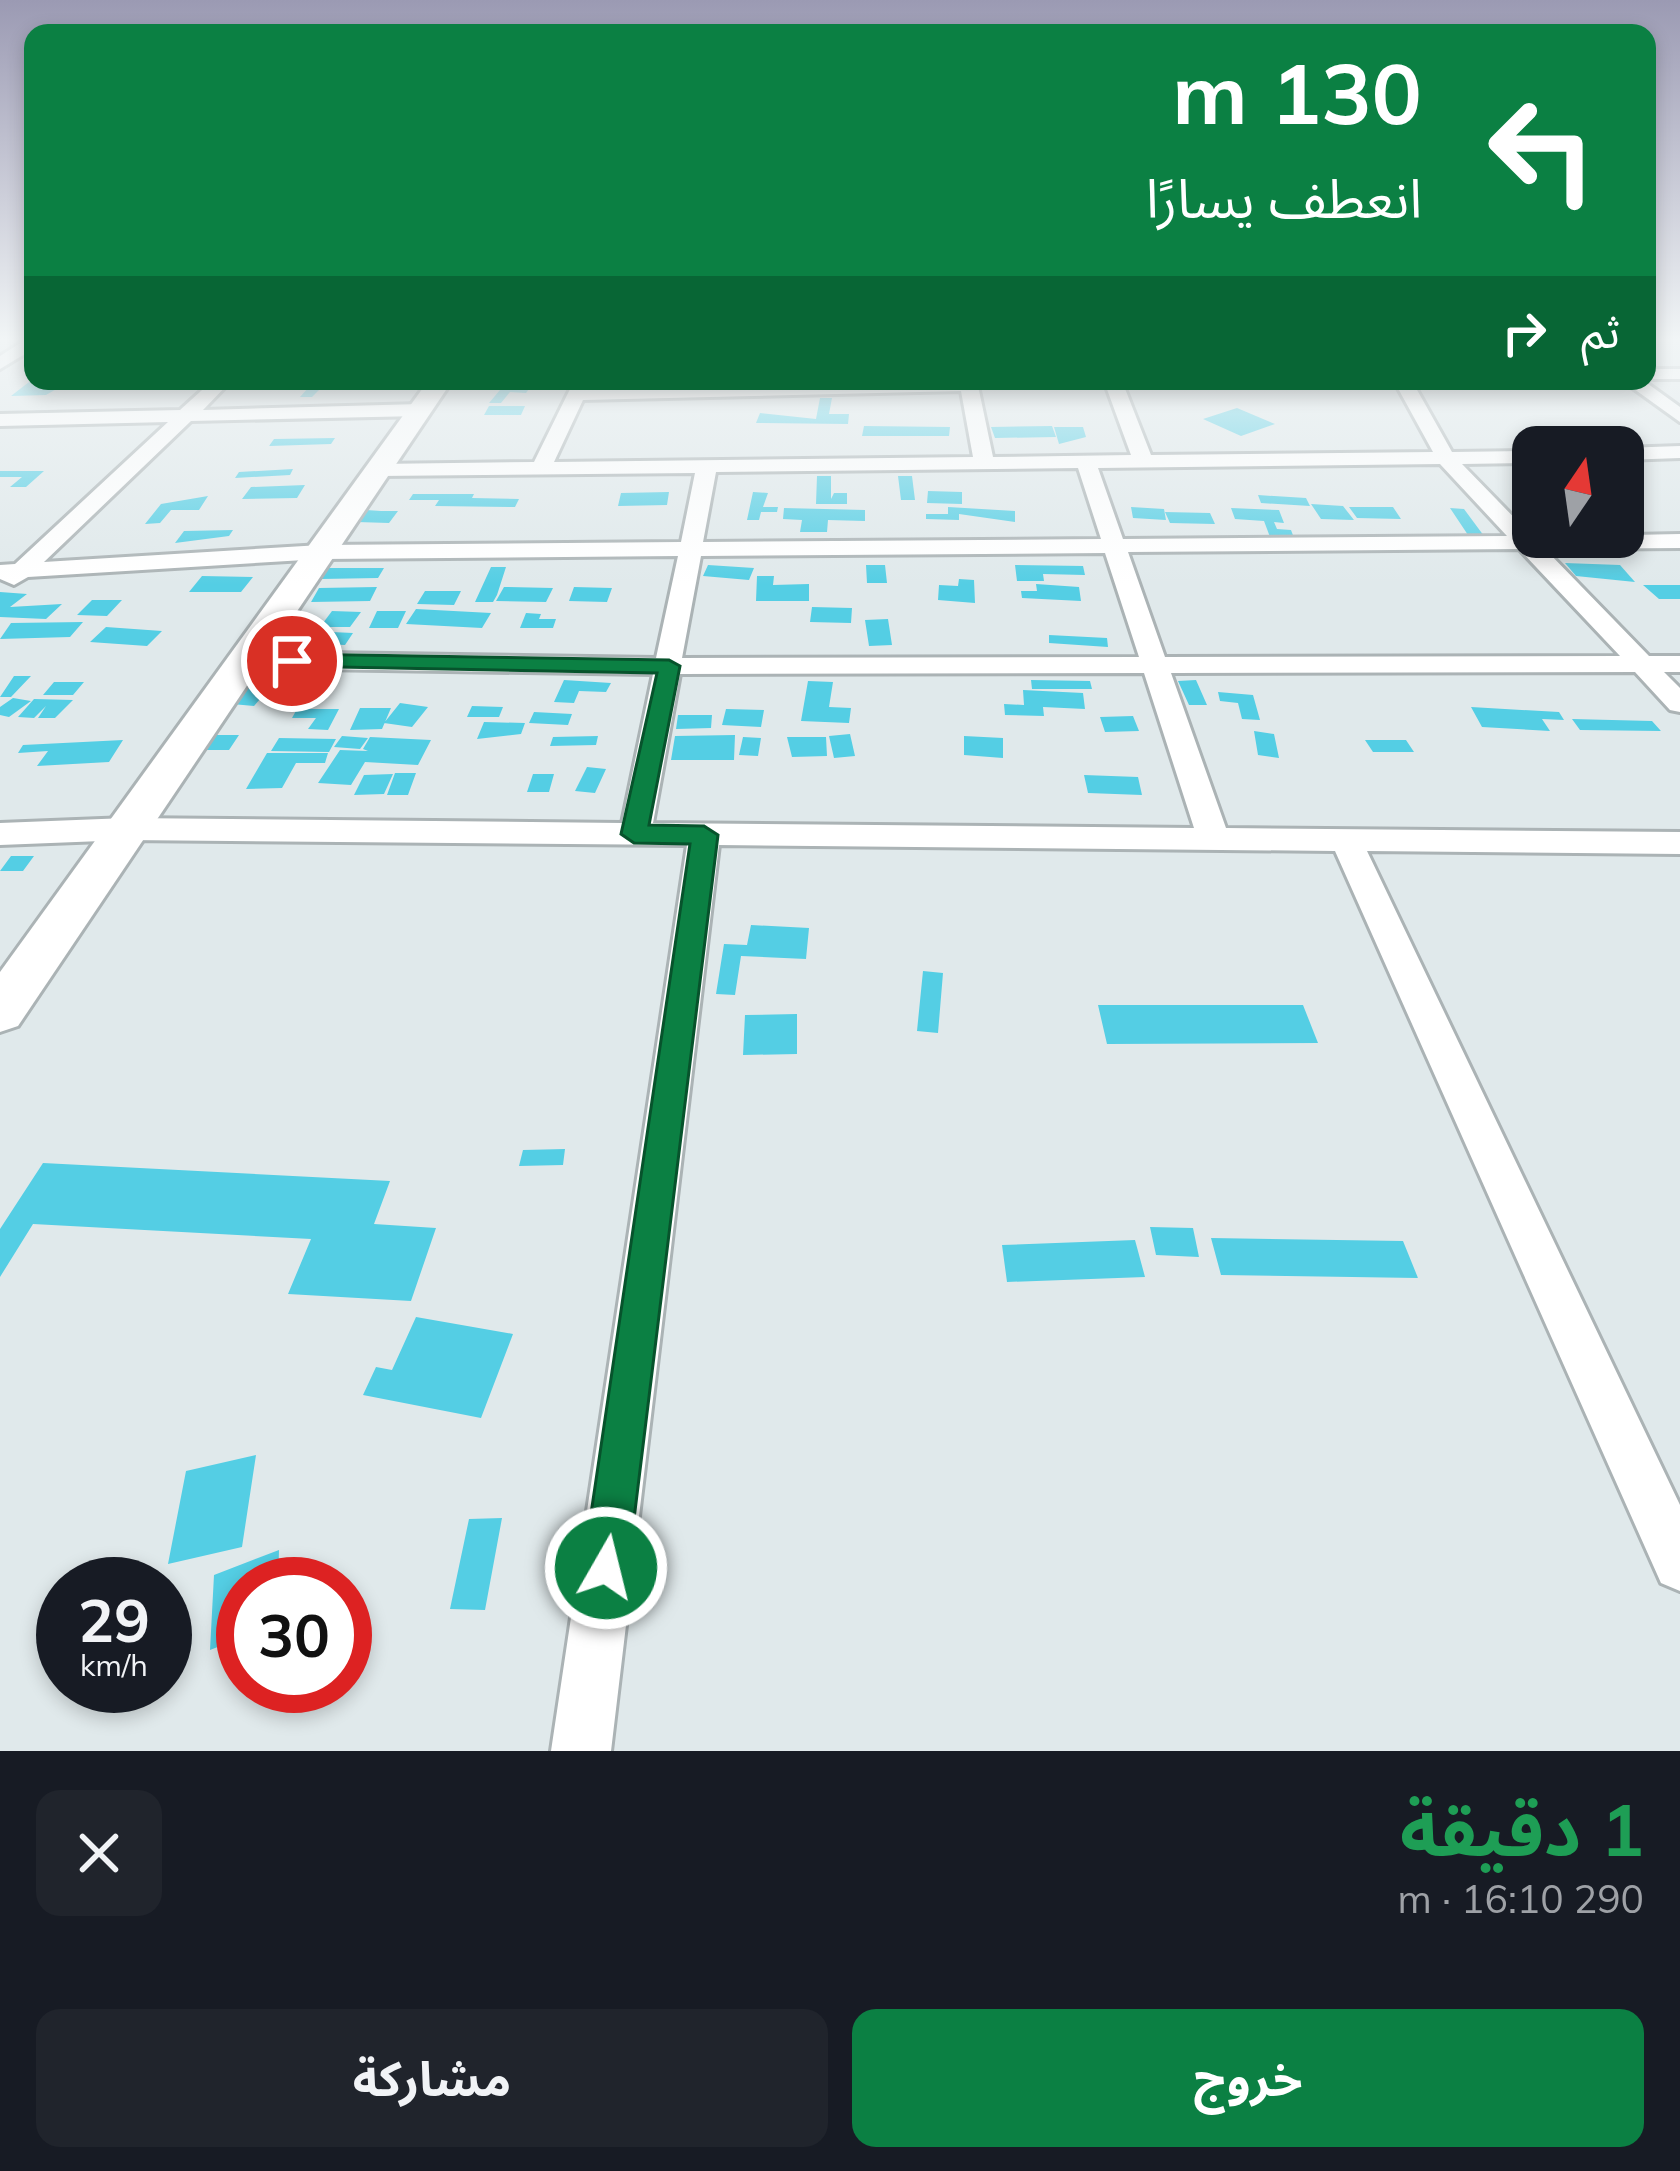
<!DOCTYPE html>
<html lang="ar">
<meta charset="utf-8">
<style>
body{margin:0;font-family:Mulish,"Noto Sans Arabic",sans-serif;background:#20242c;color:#f1f3f6;direction:rtl;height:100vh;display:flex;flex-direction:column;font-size:45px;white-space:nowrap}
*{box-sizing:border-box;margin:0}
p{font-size:39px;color:#9ea1a6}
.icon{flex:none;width:66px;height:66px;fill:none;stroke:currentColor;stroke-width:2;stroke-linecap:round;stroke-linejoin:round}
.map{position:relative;height:1751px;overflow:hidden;direction:ltr}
.drawer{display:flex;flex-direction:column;background:#171b24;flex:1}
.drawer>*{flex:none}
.top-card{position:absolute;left:24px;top:24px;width:1632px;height:366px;border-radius:24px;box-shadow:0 6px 18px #0003;direction:rtl;background:#0b8043;color:#fff;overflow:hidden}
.needle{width:78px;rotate:13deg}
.fabs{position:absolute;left:1512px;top:426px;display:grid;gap:24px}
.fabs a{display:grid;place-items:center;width:132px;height:132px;border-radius:24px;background:#171b24;box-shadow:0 6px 18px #0003;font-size:60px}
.speed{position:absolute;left:36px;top:1557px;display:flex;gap:24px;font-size:60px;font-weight:700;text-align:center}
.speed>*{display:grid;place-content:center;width:156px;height:156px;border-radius:50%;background:#171b24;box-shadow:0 6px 18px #0003;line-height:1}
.speed small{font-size:30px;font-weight:400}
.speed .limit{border:18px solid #d22;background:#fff;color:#111}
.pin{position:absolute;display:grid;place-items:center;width:102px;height:102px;color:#fff;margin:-51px;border:6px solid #fff;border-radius:50%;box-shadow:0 3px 12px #0007}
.me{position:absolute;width:132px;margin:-66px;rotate:8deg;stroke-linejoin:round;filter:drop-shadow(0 0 9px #0008)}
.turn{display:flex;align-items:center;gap:42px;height:252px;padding:0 36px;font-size:54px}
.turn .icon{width:156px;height:156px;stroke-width:2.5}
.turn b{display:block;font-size:84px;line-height:102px}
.then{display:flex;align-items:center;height:114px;padding:0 36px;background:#0003;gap:24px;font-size:45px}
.round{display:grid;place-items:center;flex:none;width:126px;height:126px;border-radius:24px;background:#20242c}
.head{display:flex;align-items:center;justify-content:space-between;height:204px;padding:0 36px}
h1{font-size:72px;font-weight:700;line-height:90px;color:#1e9e55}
.action{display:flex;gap:24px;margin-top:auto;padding:24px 36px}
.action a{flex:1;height:138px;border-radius:24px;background:#0b8043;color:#fff;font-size:48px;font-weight:700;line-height:138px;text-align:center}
.action a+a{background:#20242c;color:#f1f3f6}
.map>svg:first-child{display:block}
.building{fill:#54cee4}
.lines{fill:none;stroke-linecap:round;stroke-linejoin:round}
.street-casing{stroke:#abb3b5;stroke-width:6}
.secondary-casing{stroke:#abb3b5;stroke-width:6}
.street{fill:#fff;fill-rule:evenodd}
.secondary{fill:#fff;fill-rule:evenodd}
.route{fill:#0b8043;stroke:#07532c;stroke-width:3}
</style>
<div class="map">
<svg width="1680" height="1751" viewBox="0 0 1680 1751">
<rect width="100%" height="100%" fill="#e0e9eb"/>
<!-- building -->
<path class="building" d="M277,381H328L312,397H300L308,388L269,389Z
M29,382L42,383L39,385L60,387L46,395L11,396Z
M505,384L532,385L526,393L510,392L501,403H489Z
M820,398H832L829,414H849L848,424L756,423L760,413L816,419Z
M489,406H525L521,415H484Z
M1237,408L1275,424L1241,436L1203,419Z
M864,426L950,427L949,436H862Z
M1052,426L1056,437L995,438L991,427Z
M1054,427H1083L1086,437L1059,444Z
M335,438L331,444L269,446L274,439Z
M293,469L290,475L235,478L239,472Z
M0,471H44L26,487H10L22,477H0Z
M817,476H831V499L834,493H847V504H816Z
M898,476H912L915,500H901Z
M305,485L297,498L242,499L251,487Z
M928,491L962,492V504L927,503Z
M669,492L667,505L618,506L621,493Z
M753,492L768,493L763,507H778L777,512H761L759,520H747Z
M413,494H474L472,498L519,499L515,507L435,506L439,500H409Z
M1258,495L1306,498L1310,506L1261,503Z
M208,496L199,510H171L160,523L145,524L161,504Z
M1311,504L1343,506L1354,520L1321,519Z
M948,507L1015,511V522L959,514V520L926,519V514H948Z
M1131,507L1164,509L1166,520L1133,518Z
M1349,507H1393L1401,519L1357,518Z
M784,508L865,510V521L828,520L827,532H800L802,520L783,519Z
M1231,508L1279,510L1284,523L1274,522L1277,529L1291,530L1294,538L1270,537L1264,521L1235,519Z
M1450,508L1464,509L1484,536L1468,535Z
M366,510L381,511H398L389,523L357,522Z
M1165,512L1210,513L1215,524L1170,523Z
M233,530L229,536L175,543L184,531Z
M1565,563L1620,565L1635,582L1576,576Z
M708,565L754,568L749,580L703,576Z
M866,565H885L887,583H867Z
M1015,565L1083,566L1085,575L1043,574L1044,581H1017Z
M491,567H506L497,595L493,602H475Z
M326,568H384L378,578L320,579Z
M202,576L253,577L241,592H189Z
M757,576H774L773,585L809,584V601H756Z
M959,579L974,580L975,603L938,600L939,585L958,586Z
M1036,584L1079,587L1081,601L1022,598L1021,591H1037Z
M1643,585H1680V599H1659Z
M377,587L370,601L311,602L319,588Z
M504,587L553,588L546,602L496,601Z
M574,587L612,588L607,602L569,601Z
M425,591H461L454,605L417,604Z
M0,592L27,594L10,607L62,604L46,619L0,617Z
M92,600H122L107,616L77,615Z
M812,607L852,608L851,623L810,622Z
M416,609L491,613L482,628L406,624Z
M332,611L361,612L350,627H320Z
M377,611H406L398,628H369Z
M526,613L541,614L539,619H556L553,628H520Z
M888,619L892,645L869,646L865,620Z
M83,622L70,637L0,639L11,623Z
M106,627L162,631L147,646L90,642Z
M310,631L353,633L345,645L301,643Z
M1049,635L1107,638L1108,647L1049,643Z
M14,676H31L11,697H0Z
M564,680L611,683L606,692L579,691L574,703L554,702Z
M1031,680L1090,681L1092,689H1032Z
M1196,680L1207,705H1189L1178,681Z
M808,681L833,682L829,707L851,708L849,723L801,721Z
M54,682H84L73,695H43Z
M252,683L273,684L254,706L232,704Z
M1023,690L1083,693L1085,709L1043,707L1044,716L1005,715L1004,704L1024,705Z
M1218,692L1253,695L1260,720L1242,719L1238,703L1220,701Z
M13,698L31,701L9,717L0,715V707Z
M34,699L73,700L55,718H38L46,706L34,718L18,717Z
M400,703L428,707L412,727L384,723Z
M472,706L503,707L499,717H467Z
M1471,707L1559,712L1564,720L1542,719L1550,731L1482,727Z
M360,708H391L382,729L350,730Z
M297,709H339L328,730L308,729L316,718H292Z
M726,709L764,710L761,727L722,725Z
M534,712L572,714L568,725L529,723Z
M678,715H712L711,728L676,729Z
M1133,716L1139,731L1105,732L1100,717Z
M1572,719L1652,721L1661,731L1580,730Z
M484,722L525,723L521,734L477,739Z
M1254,731L1274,734L1279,758L1258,755Z
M850,734L855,756L834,758L829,736Z
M212,735H239L229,750H201Z
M735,735L734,760H671L675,736Z
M342,736L368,738L360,749L334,747Z
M598,736L596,745L550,746L553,737Z
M964,736L1003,738V758L964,755Z
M370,737L431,740L418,765L365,762L351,785L318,783L340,750L368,751L363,749Z
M743,737L761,738L758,756L739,755Z
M787,737H826L827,756L792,757Z
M336,739L329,752L271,751L279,738Z
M123,740L109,762L37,766L48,751L18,753L23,745Z
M1365,740H1406L1414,752H1373Z
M267,753H328L325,763H296L282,788L246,789Z
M587,767L606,769L595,793L575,791Z
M395,773H416L408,795H387Z
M393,774L384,794L354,795L364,775Z
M533,774H554L549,792H527Z
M1084,775L1138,777L1142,795L1088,793Z
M11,856H34L23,871H0Z
M751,925L809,928L806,959L741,956L735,995L716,994L724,944L747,945Z
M923,971L943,973L938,1033L917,1031Z
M1098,1005H1303L1318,1043L1107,1044Z
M797,1014V1054L743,1055L745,1015Z
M565,1149L563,1165L519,1166L523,1150Z
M43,1163L390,1181L374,1224L436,1228L411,1301L288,1294L311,1239L33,1224L0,1277V1229Z
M1150,1227L1193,1228L1199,1257L1156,1255Z
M1211,1238L1403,1241L1418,1278L1221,1275Z
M1135,1240L1145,1277L1007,1282L1002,1245Z
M416,1317L513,1334L481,1418L363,1395L376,1367L392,1370Z
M256,1455L242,1547L168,1564L186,1471Z
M502,1518L485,1610L450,1609L469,1519Z
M279,1550L278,1584H243V1637L210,1650L214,1575Z"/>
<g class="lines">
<!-- street casing -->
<g class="street-casing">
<path id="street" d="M25,340H33V349L0,369V356Z
M1647,369H1680V379H1647Z
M212,381H231L203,410L420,404L429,410L420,416L191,421L44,562L321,545L681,542L695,473L378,476L368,470L378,464L534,462L574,381H592L588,389L977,381L993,457L1131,455L1104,381H1122L1151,455L1433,452L1394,381H1412L1452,452L1533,451V463L1462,464L1533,537L1680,534V548L1545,549L1649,656H1680V672H1664L1680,688V712L1670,710L1635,672L1171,673L1226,828L1680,832V854L1367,851L1680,1505V1591L1661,1583L1335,851L719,845L611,1751H551L687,845L127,840L0,845V823L127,818L622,823L653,674L246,668L233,660L246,652L656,658L678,556L321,559L28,577L14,585L0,579V565L15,564L168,422L0,426V414L180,410ZM961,391L973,457L554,462L583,400ZM1440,464L1507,536L1123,539L1098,468ZM1078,468L1101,539L703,542L716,472ZM1519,549L1620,656L1165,657L1128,552ZM1105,553L1139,657L682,658L701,556ZM1144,673L1194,828L653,823L680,674Z
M1623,381H1644L1680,407V422Z
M1680,446V458L1623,460V448Z"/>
</g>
<!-- secondary casing -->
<g class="secondary-casing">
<path id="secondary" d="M428,381H452L18,1026L0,1032V972Z"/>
</g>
<!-- street -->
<use href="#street" class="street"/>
<!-- secondary -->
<use href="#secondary" class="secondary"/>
</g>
<!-- sky -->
<linearGradient id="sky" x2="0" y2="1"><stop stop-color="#9b9ab3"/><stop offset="0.58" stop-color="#f1f5f6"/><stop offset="1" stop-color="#f1f5f6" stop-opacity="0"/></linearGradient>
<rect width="1680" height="585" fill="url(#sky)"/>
<!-- route -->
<path class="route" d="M292,654L669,660L680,666L649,825L704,826L718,835L628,1568L622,1584L606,1590L590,1584L583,1568L690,844L634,843L621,834L657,673L285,666L282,661Z"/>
</svg>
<div class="fabs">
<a><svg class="needle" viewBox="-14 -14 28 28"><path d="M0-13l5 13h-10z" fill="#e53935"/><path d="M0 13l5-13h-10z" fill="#9ea1a6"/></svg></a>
</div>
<div class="speed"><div>29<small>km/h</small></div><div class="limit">30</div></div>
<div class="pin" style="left:292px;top:661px;background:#d93025"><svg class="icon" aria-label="arrive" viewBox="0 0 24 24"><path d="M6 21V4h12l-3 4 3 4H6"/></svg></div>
<svg class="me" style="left:606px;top:1568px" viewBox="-20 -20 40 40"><circle r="17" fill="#0b8043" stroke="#fff" stroke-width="3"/><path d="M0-11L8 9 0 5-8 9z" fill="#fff"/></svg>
<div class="top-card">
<div class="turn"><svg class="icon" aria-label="left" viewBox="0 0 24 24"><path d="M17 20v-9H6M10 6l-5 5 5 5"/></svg><div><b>130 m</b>انعطف يسارًا</div></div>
<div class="then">ثم<svg class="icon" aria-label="right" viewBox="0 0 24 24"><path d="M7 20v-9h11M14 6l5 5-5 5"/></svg></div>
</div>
</div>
<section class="drawer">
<div class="head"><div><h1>1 دقيقة</h1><p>290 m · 16:10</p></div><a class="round"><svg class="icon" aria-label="close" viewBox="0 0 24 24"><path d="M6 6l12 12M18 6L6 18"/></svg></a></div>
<div class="action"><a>خروج</a><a>مشاركة</a></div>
</section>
